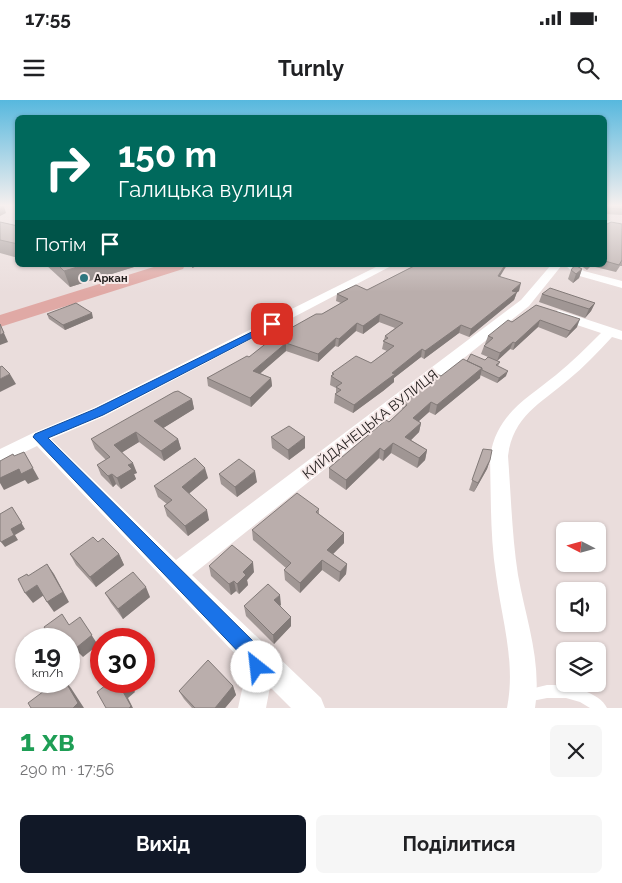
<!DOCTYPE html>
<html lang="uk">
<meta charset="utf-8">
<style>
body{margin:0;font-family:Raleway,sans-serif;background:#f6f6f6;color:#202124;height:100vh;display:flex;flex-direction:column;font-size:19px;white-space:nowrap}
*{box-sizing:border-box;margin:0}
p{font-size:16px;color:#757577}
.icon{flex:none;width:28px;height:28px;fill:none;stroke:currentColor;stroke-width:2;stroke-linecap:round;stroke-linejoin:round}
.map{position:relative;height:608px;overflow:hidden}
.sheet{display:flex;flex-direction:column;background:#fff;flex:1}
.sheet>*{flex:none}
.hud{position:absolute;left:15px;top:15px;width:592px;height:152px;border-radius:8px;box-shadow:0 1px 4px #0004;background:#00695c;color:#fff;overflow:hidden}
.needle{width:32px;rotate:276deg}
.buttons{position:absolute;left:556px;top:422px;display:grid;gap:10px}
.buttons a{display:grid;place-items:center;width:50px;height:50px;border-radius:8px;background:#fff;box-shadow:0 1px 4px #0004;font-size:25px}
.speed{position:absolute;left:15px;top:528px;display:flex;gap:10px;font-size:25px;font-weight:700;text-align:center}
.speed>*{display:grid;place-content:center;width:65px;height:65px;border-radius:50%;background:#fff;box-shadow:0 1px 4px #0004;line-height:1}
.speed small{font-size:12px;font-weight:400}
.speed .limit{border:8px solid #d22;background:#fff;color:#111}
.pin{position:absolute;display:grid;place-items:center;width:42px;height:42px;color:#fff;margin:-21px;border-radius:10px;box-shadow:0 2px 8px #0006}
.me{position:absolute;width:55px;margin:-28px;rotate:331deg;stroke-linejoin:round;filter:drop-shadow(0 0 4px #0008)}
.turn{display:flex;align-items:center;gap:18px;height:105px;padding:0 20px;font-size:22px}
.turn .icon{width:65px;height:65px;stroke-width:2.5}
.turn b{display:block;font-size:35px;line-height:42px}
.then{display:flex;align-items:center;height:48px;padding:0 20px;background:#0003;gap:10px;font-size:19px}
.round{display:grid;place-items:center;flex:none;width:52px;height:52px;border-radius:8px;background:#f6f6f6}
.summary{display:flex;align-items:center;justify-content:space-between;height:85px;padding:0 20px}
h1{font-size:30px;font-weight:700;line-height:38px;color:#1e9e55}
.cta{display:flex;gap:10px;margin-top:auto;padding:10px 20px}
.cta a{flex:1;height:58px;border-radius:8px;background:#111827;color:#fff;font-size:20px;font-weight:700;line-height:58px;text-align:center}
.cta a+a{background:#f6f6f6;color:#202124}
.status{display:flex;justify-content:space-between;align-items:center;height:35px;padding:0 25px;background:#fff;direction:ltr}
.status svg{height:14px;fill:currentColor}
header{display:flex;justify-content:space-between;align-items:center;height:65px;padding:0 20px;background:#fff;font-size:22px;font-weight:700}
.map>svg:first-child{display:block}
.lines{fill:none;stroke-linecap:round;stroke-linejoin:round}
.path-far1{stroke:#7e7675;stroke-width:1;stroke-dasharray:1 1;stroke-linecap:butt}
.path{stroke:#7e7675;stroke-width:2;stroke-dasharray:2 2;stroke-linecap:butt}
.lane{fill:#fff;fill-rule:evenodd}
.street{fill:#fff;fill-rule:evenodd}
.primary{fill:#e0a9a5;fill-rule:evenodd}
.wall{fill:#a09694}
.shaded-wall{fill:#827a78}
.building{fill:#baaeac;stroke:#827a78}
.route{fill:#1a73e8;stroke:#114b97}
.poi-dot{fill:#2e767f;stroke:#f7eae9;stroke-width:2}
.labels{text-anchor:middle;stroke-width:4;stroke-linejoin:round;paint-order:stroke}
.far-poi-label{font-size:11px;font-weight:bold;fill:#201c1b;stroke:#f7eae9;text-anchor:start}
.street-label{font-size:14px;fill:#201c1b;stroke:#f7eae9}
</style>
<div class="status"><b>17:55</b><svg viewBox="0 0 49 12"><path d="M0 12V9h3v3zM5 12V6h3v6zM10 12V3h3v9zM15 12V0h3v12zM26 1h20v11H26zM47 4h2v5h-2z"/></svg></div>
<header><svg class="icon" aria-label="menu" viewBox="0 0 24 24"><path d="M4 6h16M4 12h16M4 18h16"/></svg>Turnly<svg class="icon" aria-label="search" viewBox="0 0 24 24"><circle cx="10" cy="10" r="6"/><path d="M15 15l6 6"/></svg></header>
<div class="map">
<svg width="622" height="608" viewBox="0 0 622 608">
<rect width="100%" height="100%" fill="#eadddc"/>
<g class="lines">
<!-- path-far1 -->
<path class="path-far1" d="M195,166L198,165"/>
<!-- path -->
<path class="path" d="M192,167L198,165"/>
<!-- lane -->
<path class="lane" d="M547,585C564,584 600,591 607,608H590L580,602L566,598H547L527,602L522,601L521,596L522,591Z"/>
<!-- street -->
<path class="street" d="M605,120L622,124V130L605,126Z
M380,165H393L105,316L51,339L176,460L521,200L551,165H562L529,206L192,475L321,598L325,608H291L270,587L266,608H238L245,576L243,562L37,346L0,364V349L33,333L93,308Z
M565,165H577L584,171L622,181V188L576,175Z
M558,210L622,231V240L612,237C598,252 584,267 568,280C540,304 513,316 508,356C511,396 512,436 518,475C526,520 542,561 535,608H507C516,562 502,521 496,475C490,436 491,396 490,356C497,314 525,300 556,275C572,262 586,248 601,233L553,217L552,214Z"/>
<!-- primary -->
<path class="primary" d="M160,165H185L183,169L0,227V215Z"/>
</g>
<!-- wall -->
<path class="wall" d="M605,106H622V115L605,114Z
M0,122L18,126V158L0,153Z
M622,124V166H620L616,172L591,166L587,170L580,165H605V125Z
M46,165H133L134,167L70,187Z
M582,169L579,178L573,183L568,179L571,170Z
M500,176L519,191L517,192L514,200L469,237L459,233L424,259L421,257L394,278V282L383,291L353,313L334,303L335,294L336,293V288L330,285L331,276L332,275V273L371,263L387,251L382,249L385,236L395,228L379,222L363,234L356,231L338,247L335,246L318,262L286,251L260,273L271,278L272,286L251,307L208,286L207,278L249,257L341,203L336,201L337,194L367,190Z
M542,194L595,203L591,211L585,218L539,202Z
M536,205L577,227L566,238L538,227L513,250L510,249L497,261L500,262L498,266L506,276L497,283L480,275V278L435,315L429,312L419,321L421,323L419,332L411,340L427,350L425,360L417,368L391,353L383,361L379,358L346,390L329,378V368L389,322L402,310L403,303L441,276L467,261L485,260L488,257L481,254L484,246L486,244H485L488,236L512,222Z
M47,214L93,218L65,230L49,219Z
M192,299L194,309L163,328L178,339L181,349L164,361L139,342L122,352L137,373L134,374L136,379L121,389L116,384L113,387L101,375L97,365L106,360L95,349L91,339Z
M271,337L305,348L289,360L272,348Z
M483,349L490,360L487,369L474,392L469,390Z
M219,374L257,382L237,397L221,384Z
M208,378L189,393L209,420L188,436L167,416L164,406L167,404L158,397L154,386Z
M319,409V414L344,433V443L333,454L347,464L346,474L339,482L322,470L300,493L285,480L284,470L286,468L253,440L252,430Z
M98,442L119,454L124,465L96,487L76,465L70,454Z
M209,466L254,472L247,480L248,485L239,494L236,491L231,495L211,476Z
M105,493L150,497L123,519L111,503Z
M281,505L279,506L291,517V526L274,544L246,516L244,506Z
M233,586L236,595L225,608H192L184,599L179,591Z"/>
<!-- shaded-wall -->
<path class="shaded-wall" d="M0,106H4L6,113L0,116Z
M84,165H133L134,167L70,187L64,171Z
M505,165H507L496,183L498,176Z
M582,169L579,178L573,183L576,174Z
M521,183L519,191L510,198L512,191Z
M517,192L514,200L469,237L471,229Z
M595,203L591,211L585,218L589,209Z
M92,213L93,218L65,230L63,225Z
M380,214L379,222L363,234V226Z
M580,219L577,227L566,238L570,231Z
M540,220L538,227L513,250L515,243Z
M357,223L356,231L338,247L339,239Z
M0,224L8,242L0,245Z
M461,225L459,233L424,259L425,251Z
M336,238L335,246L318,262V254Z
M513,242L510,249L497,261L500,253Z
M286,243V251L254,279L253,271Z
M422,249L421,257L394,278V282L383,291L353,313L354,305L392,273Z
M482,268L480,278L435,315L437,305Z
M508,271L506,276L497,283L499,278Z
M10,274L16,284L0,292V279Z
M271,278L272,286L251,307L250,298Z
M192,299L194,309L157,332L154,321Z
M431,302L429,312L411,328L413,318Z
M421,323L419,332L404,347L405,337Z
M136,332L139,342L118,355L114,345Z
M305,337V348L289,360L288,350Z
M178,339L181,349L164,361L161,351Z
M393,343L391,353L383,361L384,351Z
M380,348L379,358L346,390V380Z
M427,350L425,360L417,368L419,358Z
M24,352L39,379L28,384L25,380L4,390L0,383V378Z
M490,360L487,369L474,392L478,383Z
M133,363L137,373L134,374L136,379L121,389L117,378L128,365Z
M205,368L208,378L185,397L182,387Z
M255,371L257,382L237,397L235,387Z
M112,374L116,384L113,387L108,376Z
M12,407L25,429L15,435L18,440L5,447L1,442L11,429Z
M207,410L209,420L188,436L185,426Z
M344,433V443L327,460V450Z
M119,454L124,465L96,487L90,477Z
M322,460V470L300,493V483Z
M253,462L254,472L247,480L248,485L239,494L237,484L243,472Z
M47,464L54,474L69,502L54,512L47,502Z
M347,464L346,474L339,482L340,472Z
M234,481L236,491L231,495L229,484Z
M37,485L44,495L33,503L25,493Z
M146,487L150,497L123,519L118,509Z
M280,495L281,505L275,510L274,500Z
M80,517L98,545L83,557L79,553L73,558L69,553V546Z
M291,517V526L274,544L273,535Z
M65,581L71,588L84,608H73Z
M128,581H129L135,592L128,598L133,608H129L122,590Z
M233,586L236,595L225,608H215Z"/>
<!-- building -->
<path class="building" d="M605,106H622V109L605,108Z
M0,122L18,126V144L0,140Z
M611,122L622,124V160L619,165L605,161V125Z
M58,165H84L64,171Z
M416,165H505L498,176L521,183L512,191L517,192L471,229L461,225L425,251L422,249L392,273L395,274L384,282L354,305L335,294L341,290L336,287L342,283L331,276L334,274L332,273L356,256L371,263L394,246L383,241L388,238L385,236L403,223L380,214L363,226L357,223L339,239L336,238L318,254L286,243L253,271L271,278L250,298L207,278L247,256L249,257L273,238L316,214H322L348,199L337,194L356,185L367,190Z
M575,165L582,169L576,174L571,170Z
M550,188L595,203L589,209L542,194Z
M76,203L92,213L63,225L47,214Z
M536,205L580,219L570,231L540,220L515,243L513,242L500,253L484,246L493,238L488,236L508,220L512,222Z
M0,224L4,233L0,235Z
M471,254L485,260L488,257L500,262L496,265L508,271L499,278L482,270V268L467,261Z
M463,259L482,268L437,305L431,302L413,318L421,323L405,337L427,350L419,358L393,343L384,351L380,348L346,380L329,368L386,320L389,322L407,305L403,303L437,274L441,276Z
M2,266L10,274L0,279V267Z
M178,291L192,299L154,321L178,339L161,351L136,332L114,345L133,363L128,365L132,369L117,378L112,374L108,376L97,365L110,357L91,339L174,292Z
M289,326L305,337L288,350L271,337Z
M483,349L492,350L490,360L478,383L472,380Z
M24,352L33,368L21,374L19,369L0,378V361L13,354L14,356Z
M195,358L205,368L182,387L207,410L185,426L164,406L172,400L154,386Z
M239,359L255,371L235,387L219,374Z
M297,393L319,409L316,412L344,433L327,450L347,464L340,472L322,460L300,483L284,470L291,463L252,430Z
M12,407L22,423L11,429L14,435L1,442L0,440V414Z
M93,437L98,442L103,438L119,454L90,477L70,454Z
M232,445L253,462L243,472L246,475L237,484L234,481L229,484L209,466Z
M47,464L63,492L47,502L37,485L25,493L18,479L27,474L28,476Z
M133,472L146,487L118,509L105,493Z
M268,484L280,495L274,500L291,517L273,535L244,506Z
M62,514L69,525L80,517L92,535L76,548L73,543L69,546V539H51L44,527Z
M208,560L233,586L215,608H195L179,591Z
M61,581H65L78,603L73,608H31L28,603L48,588L49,591Z
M111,581H128L130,583L122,590L131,606L129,608H106L97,592Z"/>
<!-- sky -->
<linearGradient id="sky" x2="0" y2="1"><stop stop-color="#57b8de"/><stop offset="0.55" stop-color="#f6f0ef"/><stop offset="1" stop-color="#f6f0ef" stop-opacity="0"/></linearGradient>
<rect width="622" height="192" fill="url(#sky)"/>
<!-- route -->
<path class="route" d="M272,222L277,224L275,226L103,315L48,338L262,550L267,567L264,574L257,576L251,574L247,561L33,337L35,334L95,309Z"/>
<!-- markers -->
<circle class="poi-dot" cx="84" cy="178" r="5"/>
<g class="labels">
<!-- far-poi labels -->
<g class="far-poi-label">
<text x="94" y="182">Аркан</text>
</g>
<!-- street labels -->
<g class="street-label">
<text transform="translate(370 324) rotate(-38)" y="5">КИЙДАНЕЦЬКА ВУЛИЦЯ</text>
</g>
</g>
</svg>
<div class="buttons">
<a><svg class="needle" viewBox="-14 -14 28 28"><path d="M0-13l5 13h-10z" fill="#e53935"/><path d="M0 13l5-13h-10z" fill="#757577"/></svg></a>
<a><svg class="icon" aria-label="sound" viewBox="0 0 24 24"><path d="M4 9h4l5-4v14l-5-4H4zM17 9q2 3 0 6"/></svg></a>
<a><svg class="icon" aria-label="layers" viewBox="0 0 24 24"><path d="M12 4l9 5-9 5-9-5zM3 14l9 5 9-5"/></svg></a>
</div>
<div class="speed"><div>19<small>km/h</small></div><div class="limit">30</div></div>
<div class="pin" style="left:272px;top:224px;background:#d93025"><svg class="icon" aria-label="arrive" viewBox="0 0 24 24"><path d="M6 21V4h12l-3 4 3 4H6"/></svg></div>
<svg class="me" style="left:257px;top:567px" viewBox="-20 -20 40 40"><circle r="19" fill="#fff"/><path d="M0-13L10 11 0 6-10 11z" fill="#1a73e8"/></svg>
<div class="hud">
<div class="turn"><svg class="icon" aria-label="right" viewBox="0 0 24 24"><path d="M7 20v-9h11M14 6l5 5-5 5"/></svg><div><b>150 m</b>Галицька вулиця</div></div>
<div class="then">Потім<svg class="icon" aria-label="arrive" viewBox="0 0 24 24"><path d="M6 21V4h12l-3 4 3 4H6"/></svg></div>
</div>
</div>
<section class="sheet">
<div class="summary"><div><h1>1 хв</h1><p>290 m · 17:56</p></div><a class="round"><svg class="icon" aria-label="close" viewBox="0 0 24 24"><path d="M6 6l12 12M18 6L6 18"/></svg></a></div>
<div class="cta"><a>Вихід</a><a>Поділитися</a></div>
</section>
